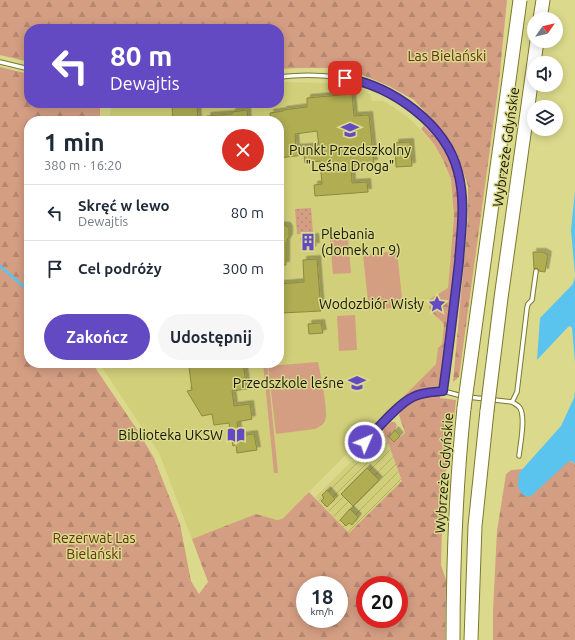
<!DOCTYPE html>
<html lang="pl">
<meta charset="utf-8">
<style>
body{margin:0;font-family:Ubuntu,sans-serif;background:#f6f6f7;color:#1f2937;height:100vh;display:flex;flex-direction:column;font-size:15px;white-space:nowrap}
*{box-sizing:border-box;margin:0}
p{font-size:13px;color:#747a83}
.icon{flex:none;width:22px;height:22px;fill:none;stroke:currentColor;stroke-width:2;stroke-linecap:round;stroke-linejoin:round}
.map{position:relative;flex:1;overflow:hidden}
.details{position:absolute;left:24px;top:116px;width:260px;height:252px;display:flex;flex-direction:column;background:#fff;border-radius:16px;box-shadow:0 2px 10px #0003}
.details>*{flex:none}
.banner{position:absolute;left:24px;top:24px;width:260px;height:84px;border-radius:16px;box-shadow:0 2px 10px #0003;background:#634ac3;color:#fff;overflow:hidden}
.needle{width:26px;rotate:56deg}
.tools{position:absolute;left:527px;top:12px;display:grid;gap:8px}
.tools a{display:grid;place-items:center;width:36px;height:36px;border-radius:50%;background:#fff;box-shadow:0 2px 10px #0003;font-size:20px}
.speed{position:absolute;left:296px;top:576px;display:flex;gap:8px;font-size:20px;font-weight:700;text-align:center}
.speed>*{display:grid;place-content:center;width:52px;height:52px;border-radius:50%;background:#fff;box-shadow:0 2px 10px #0003;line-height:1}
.speed small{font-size:10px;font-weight:400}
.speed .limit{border:6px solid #d22;background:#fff;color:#111}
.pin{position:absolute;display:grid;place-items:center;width:34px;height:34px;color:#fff;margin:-17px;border-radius:8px;box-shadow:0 2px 6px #0006}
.me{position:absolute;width:44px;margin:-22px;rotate:45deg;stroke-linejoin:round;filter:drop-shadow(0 0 3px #0008)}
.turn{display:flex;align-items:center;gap:14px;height:84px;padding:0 20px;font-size:18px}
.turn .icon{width:52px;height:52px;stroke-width:2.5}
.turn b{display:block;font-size:28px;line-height:34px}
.round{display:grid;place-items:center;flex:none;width:42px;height:42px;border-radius:21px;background:#f6f6f7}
.overview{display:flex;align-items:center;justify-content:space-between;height:68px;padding:0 20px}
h1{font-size:24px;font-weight:700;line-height:30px}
.cta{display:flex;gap:8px;margin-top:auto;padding:8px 20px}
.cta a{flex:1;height:46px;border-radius:24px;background:#634ac3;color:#fff;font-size:16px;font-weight:700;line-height:46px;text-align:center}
.cta a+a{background:#f6f6f7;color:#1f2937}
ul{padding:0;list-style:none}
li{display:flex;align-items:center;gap:12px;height:56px;padding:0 20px;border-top:1px solid #e0e1e3}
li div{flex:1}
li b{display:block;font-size:15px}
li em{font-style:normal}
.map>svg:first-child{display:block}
.built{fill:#d1cf7a}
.industrial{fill:url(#industrial-furrows)}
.green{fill:url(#green-dots)}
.forest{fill:url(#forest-firs);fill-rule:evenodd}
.pitch{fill:#d49e83}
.water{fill:#5ac4ef}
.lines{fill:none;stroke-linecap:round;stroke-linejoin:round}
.stream{stroke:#5ac4ef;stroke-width:2.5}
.building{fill:#b0ad52;stroke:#8c8a3d;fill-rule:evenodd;filter:url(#shadow)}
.lane-casing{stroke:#7b782b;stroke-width:5.5}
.highway-casing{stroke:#7b782b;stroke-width:15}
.lane{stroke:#fff;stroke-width:3.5}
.highway{stroke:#fff;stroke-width:13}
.highway-bridge-casing{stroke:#7b782b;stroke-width:15;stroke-linecap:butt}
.highway-bridge{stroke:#fff;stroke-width:13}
.route-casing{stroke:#40307f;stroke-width:10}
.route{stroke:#634ac3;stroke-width:7}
.labels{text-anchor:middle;stroke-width:3;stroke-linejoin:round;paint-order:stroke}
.park-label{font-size:14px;fill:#643011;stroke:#dbda8c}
.street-label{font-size:14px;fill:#161500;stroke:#dbda8c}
.poi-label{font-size:14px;fill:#161500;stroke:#dbda8c;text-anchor:end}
</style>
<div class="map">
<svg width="575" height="640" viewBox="0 0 575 640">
<defs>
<pattern id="industrial-furrows" width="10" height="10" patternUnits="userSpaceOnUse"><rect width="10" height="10" fill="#d1cf7a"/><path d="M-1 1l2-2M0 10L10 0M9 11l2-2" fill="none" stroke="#b3b168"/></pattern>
<pattern id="green-dots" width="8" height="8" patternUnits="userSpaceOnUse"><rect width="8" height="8" fill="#d49e83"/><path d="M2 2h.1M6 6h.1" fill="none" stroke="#b5876f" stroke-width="1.8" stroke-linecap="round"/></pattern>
<pattern id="forest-firs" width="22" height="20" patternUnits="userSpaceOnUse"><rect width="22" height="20" fill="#d49e83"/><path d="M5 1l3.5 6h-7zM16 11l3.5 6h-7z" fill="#b5876f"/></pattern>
<filter id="shadow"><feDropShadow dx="3.5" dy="-3.5" stdDeviation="0" flood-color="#0004"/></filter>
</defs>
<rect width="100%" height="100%" fill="#dbda8c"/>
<!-- built -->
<path class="built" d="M280,82L327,83L346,85L366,90L370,94L372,101H384L409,118L434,144L443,160L451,179L454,216L448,288L429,309L444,324L442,344L438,348L436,364L282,519L277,520L256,515L192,539L159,453L99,363H279V121H109L112,103H279Z"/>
<!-- industrial -->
<path class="industrial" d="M383,429L402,481L349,533L315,497L352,461H358L362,456V450Z"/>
<!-- green -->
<path class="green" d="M311,208L313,233L297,234L295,209Z"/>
<!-- forest -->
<path class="forest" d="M0,0H507L499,82L459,377L453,382L468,218V186L457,153L433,120L414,100L389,86L360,74L331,68H300L279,69V29H29V62L0,55Z
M0,67L29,74V103H100V121H29V363H92L138,431L154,458L180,524L191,581L199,594L208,582L192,539L256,514L277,520L282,519L309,492L349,533L402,481L383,429L391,422H395L397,425L395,430L389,437L394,442L405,433L399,415C403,407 415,396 424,395C429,395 435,396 440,396V398L456,400L450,454L443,485L441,565L446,580L445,640H0ZM305,585H339V619H305ZM365,585H399V619H365Z
M424,126L440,142L455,167L461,225L441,385L423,389L402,398L436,364L438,348L442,344L444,324L429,309L430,299L448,288L454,216L451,179L443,160L434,144L421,129Z
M570,461L575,464V640H493V610L497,531L506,474L511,470L523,469L519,473Z"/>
<!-- pitch -->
<path class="pitch" d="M348,238L351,273L333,274L330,239Z
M397,251L403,307L369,310L363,255Z
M355,315L357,350L339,351L337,316Z
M318,362C320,373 329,412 325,421C323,425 319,427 315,429L276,434L268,366Z
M263,363H267L278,473H274Z"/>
<!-- water -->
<path class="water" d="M575,191V274L571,230Z
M575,276V362L572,328L570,326L568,327L537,360L540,318L573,284Z
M575,391V464L571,461L568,462L531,496L528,497L522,494L518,487L519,473L561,426L574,398Z"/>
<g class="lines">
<!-- stream -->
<path class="stream" d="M0,266L29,291"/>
</g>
<!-- building -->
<path class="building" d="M352,94L354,116L369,115L374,163L351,165L352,183L367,182L368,192L315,196L314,185L322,184L320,161L305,163L304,155L279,158V121H271L270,113L283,111V110L307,107V98ZM317,131L319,146L296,148L295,134Z
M197,104L198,121H173L172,106Z
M247,110L248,121H208L207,116L232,114V112Z
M410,142L412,166L396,167L395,143Z
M279,225L287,226L289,229V238L287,239H288L286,243V265H279Z
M315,237L316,246L302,247L301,238Z
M533,252H543L548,255L545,272L539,271L537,268L534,269Z
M317,259L321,311L282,313L280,284L304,282L303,260Z
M321,323L323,333L309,334L308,324Z
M192,363H243L247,389L232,391L234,406L250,404L252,419L237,422L239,436L254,434L257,450L237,453L236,445L233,446L229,423L214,425L212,414L202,416L187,391L192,390L189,367L192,366Z
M395,430L400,436L394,442L389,437Z
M367,468L379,480L353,506L341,494Z
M327,490L335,499L327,507L321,501L324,498L322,495Z
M350,509L358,517L352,525L349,523L346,526L340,520Z"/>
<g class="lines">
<!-- lane casing -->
<g class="lane-casing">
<path id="lane" d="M0,62L29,69
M279,77C324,72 368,77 406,103C428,119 448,141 457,166C468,198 461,232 458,265C454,307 449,349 443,391
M468,397L512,402C515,404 518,405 520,408C526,418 520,445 519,456
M512,402L517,392L527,308L528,304L532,300L536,271
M355,452L400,406L412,397L425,392L443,391L462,396"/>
</g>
<!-- highway casing -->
<g class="highway-casing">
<path id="highway" d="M540,19L543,0
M453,640C453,563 456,485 464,408
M471,640L475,526L487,411"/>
</g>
<!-- lane -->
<use href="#lane" class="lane"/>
<!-- highway -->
<use href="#highway" class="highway"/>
<!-- highway-bridge casing -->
<g class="highway-bridge-casing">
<path id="highway-bridge" d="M464,408L520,0
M487,411L501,298L537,41"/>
</g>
<!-- highway-bridge -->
<use href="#highway-bridge" class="highway-bridge"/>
</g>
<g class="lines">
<!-- route casing -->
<g class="route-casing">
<path id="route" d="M345,78C392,86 446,124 458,172C466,202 461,232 459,262C454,305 449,348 443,391C433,392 422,392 413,397C399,403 376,430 365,442"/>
</g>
<!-- route -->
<use href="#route" class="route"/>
</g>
<!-- icons -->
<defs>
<g id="school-bare" transform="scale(1.38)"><path d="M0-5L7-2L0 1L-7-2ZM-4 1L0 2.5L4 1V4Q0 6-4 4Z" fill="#634ac3" stroke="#dbda8c" stroke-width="2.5" paint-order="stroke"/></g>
<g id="building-bare" transform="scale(1.38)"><path d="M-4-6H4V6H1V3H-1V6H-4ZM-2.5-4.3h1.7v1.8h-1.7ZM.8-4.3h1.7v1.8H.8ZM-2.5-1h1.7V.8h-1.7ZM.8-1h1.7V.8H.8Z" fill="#634ac3" stroke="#dbda8c" stroke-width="2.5" paint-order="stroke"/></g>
<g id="sight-bare" transform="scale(1.38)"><path d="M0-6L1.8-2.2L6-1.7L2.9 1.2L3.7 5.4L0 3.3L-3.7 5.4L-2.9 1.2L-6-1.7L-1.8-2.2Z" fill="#634ac3" stroke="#dbda8c" stroke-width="2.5" paint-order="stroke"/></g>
<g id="library-bare" transform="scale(1.38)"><path d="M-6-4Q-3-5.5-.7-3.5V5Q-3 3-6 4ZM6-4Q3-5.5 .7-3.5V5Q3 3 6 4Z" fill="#634ac3" stroke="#dbda8c" stroke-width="2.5" paint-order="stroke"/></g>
</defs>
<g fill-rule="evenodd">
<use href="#school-bare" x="350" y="130"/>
<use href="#building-bare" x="308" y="242"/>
<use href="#sight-bare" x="437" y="304"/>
<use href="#school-bare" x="357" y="383"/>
<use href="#library-bare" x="236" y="435"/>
</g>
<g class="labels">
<!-- park labels -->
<g class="park-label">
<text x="447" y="61">Las Bielański</text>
<text x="94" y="543">Rezerwat Las<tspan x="94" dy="16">Bielański</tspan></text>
</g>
<!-- street labels -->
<g class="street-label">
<text transform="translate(506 147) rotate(-82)" y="5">Wybrzeże Gdyńskie</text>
<text transform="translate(444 473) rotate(-86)" y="5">Wybrzeże Gdyńskie</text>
</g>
<!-- poi labels -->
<g class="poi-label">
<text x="350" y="155" text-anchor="middle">Punkt Przedszkolny<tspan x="350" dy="16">"Leśna Droga"</tspan></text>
<text x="321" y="239" text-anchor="start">Plebania<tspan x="321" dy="16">(domek nr 9)</tspan></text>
<text x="424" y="309">Wodozbiór Wisły</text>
<text x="344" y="388">Przedszkole leśne</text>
<text x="223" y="440">Biblioteka UKSW</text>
</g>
</g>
</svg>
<div class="tools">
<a><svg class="needle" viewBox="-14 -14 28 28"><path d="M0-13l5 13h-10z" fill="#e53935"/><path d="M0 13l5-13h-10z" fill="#747a83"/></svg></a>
<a><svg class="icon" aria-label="sound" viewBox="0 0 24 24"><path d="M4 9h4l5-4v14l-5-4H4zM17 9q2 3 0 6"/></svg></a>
<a><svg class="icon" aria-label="layers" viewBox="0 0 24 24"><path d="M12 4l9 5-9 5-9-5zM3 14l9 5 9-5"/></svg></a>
</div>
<div class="speed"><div>18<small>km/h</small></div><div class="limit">20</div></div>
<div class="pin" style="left:345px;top:78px;background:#d93025"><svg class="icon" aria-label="arrive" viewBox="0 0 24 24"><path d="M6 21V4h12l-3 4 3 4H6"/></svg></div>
<svg class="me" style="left:365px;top:442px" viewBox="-20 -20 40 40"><circle r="17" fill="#634ac3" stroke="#fff" stroke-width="3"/><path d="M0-11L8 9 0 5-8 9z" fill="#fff"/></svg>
<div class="banner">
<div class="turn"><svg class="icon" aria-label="left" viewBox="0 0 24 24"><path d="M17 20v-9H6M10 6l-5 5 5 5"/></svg><div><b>80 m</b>Dewajtis</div></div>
</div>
<section class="details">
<div class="overview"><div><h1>1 min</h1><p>380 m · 16:20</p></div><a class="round" style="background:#d93025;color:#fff"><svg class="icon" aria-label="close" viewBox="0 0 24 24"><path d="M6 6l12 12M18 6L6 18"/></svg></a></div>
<ul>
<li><svg class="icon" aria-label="left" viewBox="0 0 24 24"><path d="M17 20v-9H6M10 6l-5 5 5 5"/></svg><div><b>Skręć w lewo</b><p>Dewajtis</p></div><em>80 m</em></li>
<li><svg class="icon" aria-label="arrive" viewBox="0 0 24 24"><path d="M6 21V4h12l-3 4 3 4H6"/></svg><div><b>Cel podróży</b></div><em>300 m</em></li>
</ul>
<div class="cta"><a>Zakończ</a><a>Udostępnij</a></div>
</section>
</div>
